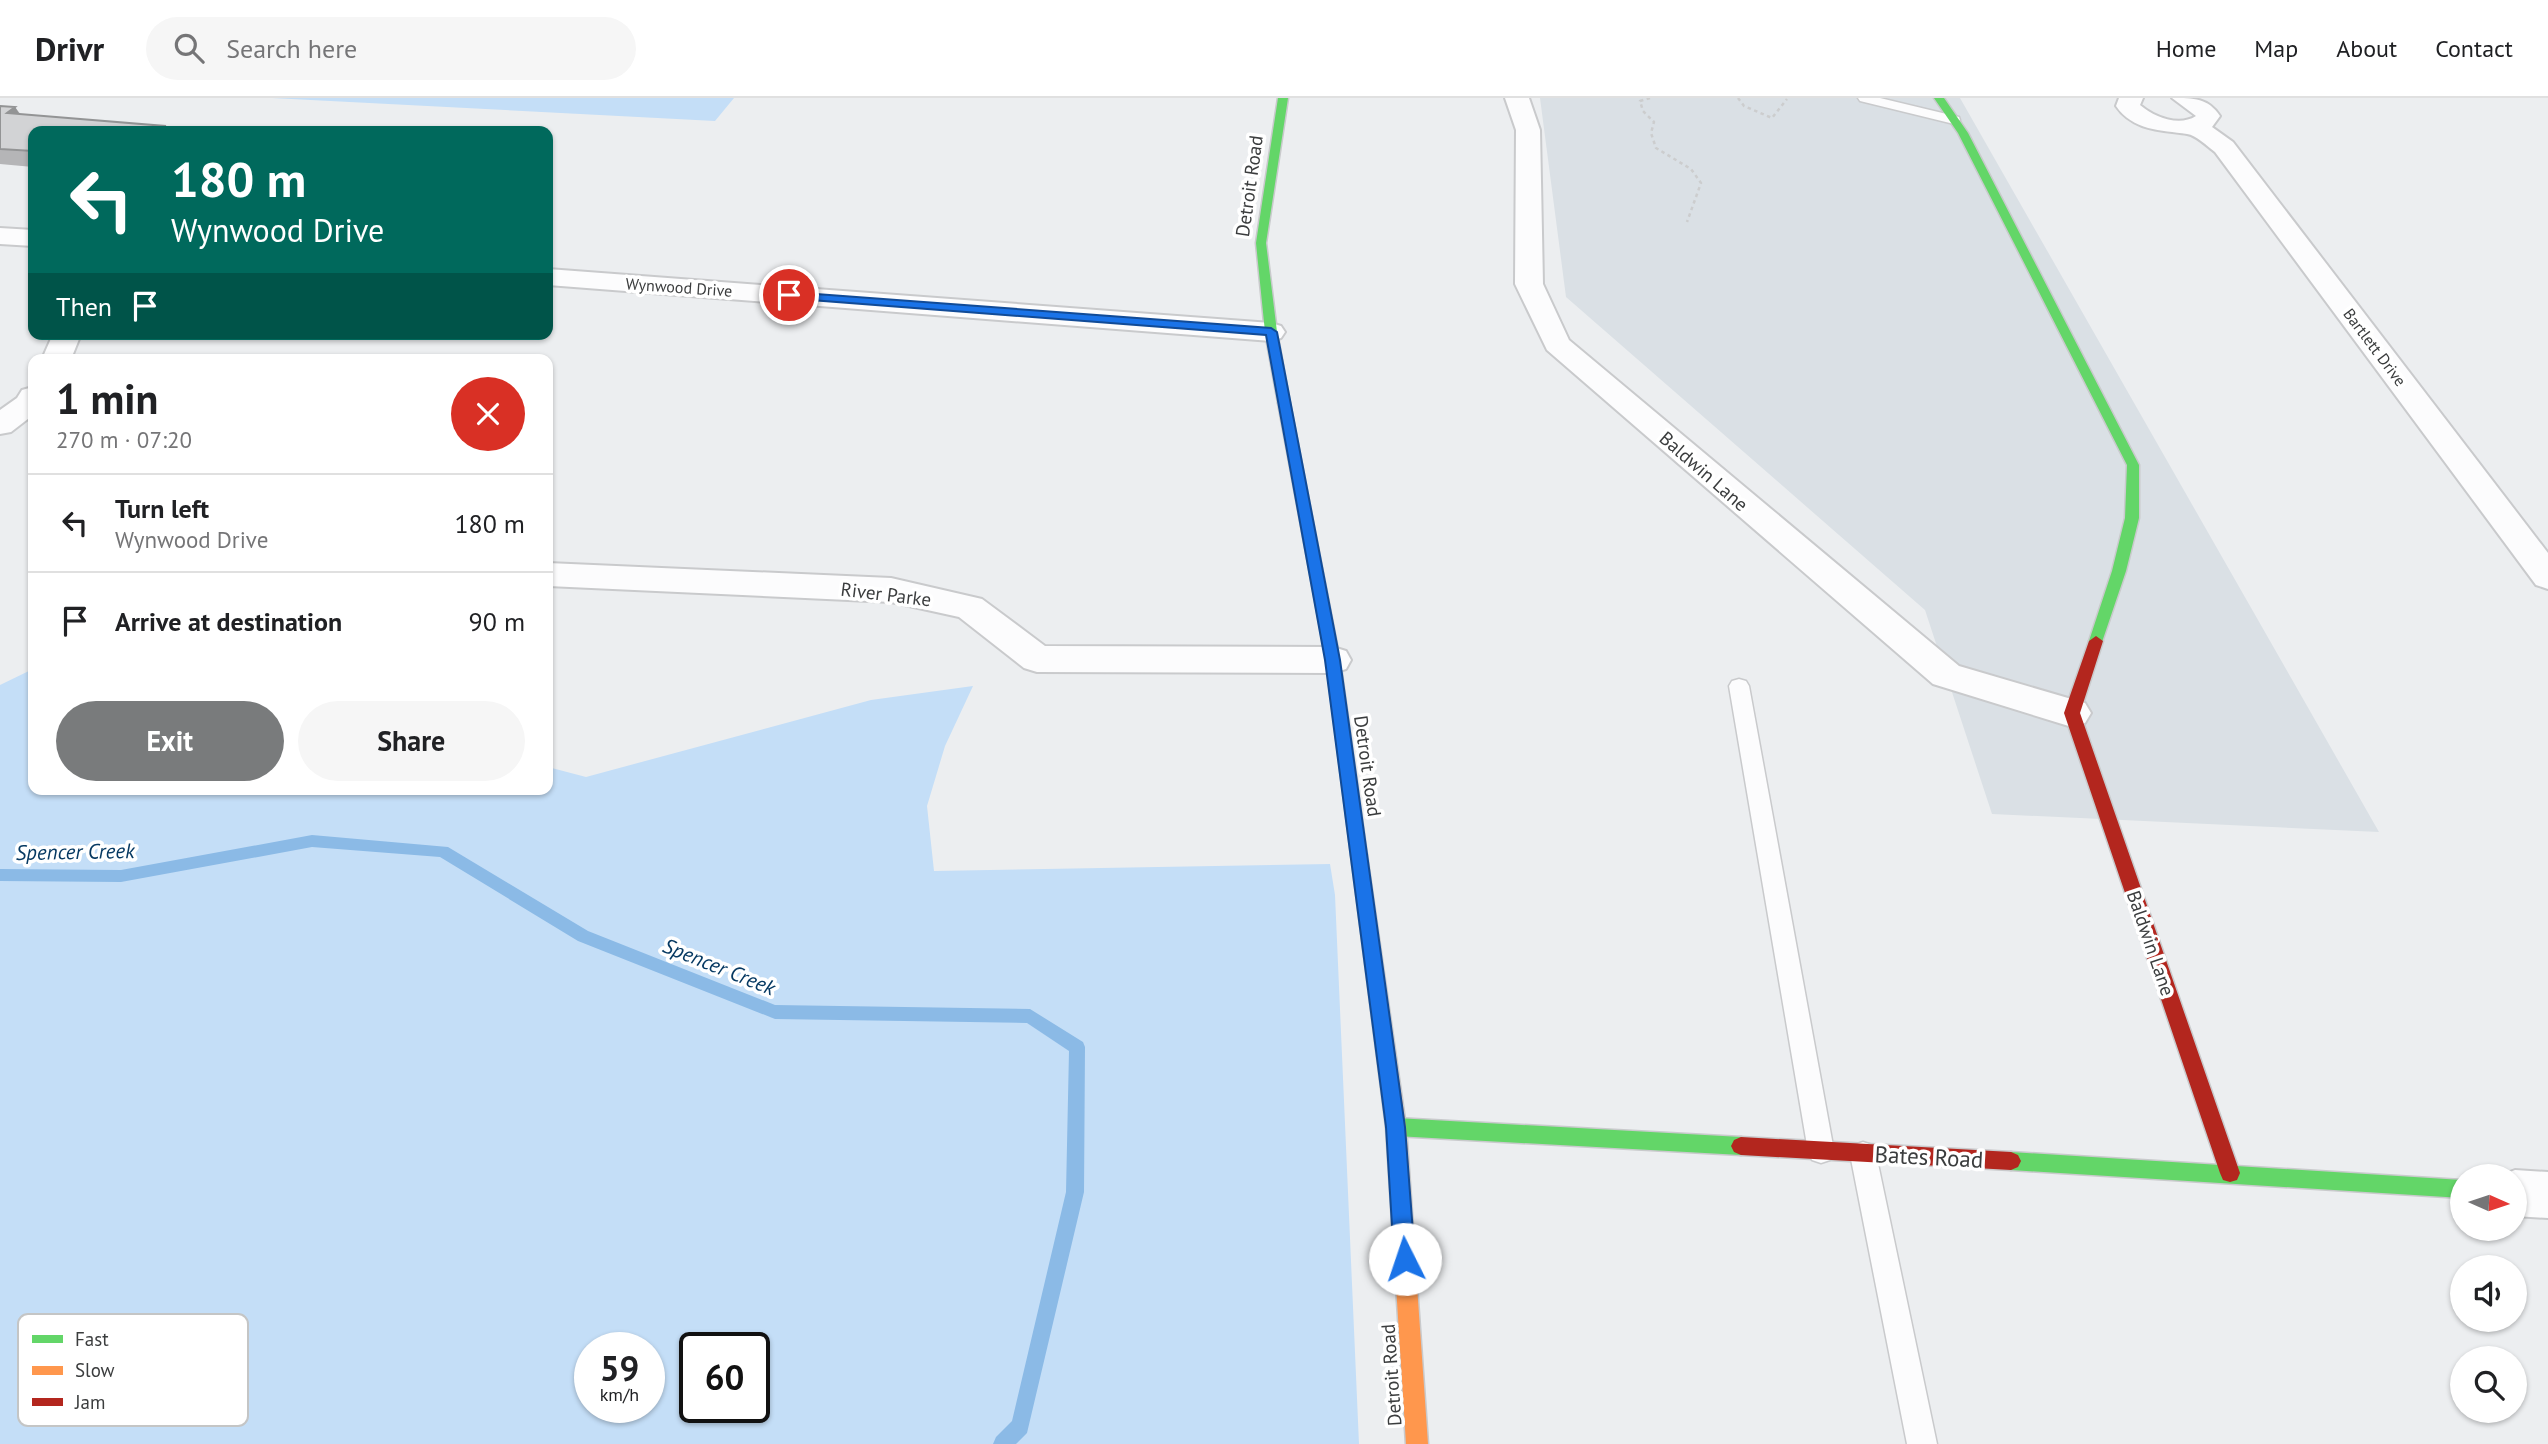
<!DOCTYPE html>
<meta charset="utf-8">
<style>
body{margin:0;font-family:"PT Sans",sans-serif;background:#f6f6f6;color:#202124;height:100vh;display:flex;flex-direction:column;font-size:26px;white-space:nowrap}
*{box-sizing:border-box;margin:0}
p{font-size:23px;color:#757577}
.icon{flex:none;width:38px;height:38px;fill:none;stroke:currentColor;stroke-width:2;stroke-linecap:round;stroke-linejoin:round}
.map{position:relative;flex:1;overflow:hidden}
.sheet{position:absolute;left:28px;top:256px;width:525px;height:441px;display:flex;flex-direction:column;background:#fff;border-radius:14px;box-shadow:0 2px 5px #0004}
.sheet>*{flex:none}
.hud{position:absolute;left:28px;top:28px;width:525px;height:214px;border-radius:14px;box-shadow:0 2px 5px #0004;background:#00695c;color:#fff;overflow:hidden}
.needle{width:46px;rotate:93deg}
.tools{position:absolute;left:2450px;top:1066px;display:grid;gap:14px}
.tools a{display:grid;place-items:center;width:77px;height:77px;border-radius:50%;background:#fff;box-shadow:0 2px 5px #0004;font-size:35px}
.speed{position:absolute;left:574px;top:1234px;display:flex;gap:14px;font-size:35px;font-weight:700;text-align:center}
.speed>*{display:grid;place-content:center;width:91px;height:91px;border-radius:50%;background:#fff;box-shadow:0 2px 5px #0004;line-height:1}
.speed small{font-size:18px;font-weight:400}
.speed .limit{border:4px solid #111;border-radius:10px;background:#fff;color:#111}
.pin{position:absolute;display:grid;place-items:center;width:60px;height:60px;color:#fff;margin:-30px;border:4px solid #fff;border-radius:50%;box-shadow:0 2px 7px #0007}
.me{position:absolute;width:77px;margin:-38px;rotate:356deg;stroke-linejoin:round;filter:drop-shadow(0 0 5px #0008)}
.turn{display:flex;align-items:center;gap:24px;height:147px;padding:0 28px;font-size:32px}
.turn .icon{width:91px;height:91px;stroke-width:2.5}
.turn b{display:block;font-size:49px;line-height:60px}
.then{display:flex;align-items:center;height:66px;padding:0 28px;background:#0003;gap:14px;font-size:26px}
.round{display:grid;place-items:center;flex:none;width:74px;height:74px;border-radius:37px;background:#f6f6f6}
.headline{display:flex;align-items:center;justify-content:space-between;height:119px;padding:0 28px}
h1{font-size:42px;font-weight:700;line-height:52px}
.action{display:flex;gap:14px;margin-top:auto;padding:14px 28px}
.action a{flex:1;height:80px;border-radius:42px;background:#797b7c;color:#fff;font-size:28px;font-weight:700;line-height:80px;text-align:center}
.action a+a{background:#f6f6f6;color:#202124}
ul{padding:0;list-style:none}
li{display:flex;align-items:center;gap:21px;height:98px;padding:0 28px;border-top:2px solid #e0e0e0}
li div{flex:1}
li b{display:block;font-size:26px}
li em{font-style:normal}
header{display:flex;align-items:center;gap:42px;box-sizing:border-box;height:98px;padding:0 35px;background:#fff;border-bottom:2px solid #e0e0e0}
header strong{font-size:33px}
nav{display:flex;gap:38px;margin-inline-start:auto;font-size:24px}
.search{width:490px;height:63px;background:#f6f6f6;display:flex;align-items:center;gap:18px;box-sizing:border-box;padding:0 24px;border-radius:38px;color:#757577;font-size:26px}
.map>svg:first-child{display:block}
.built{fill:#dae0e5}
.green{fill:#c4def7;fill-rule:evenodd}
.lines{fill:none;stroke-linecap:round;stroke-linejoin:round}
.stream{fill:#8bbae6;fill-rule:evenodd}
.lane-casing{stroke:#c9cacc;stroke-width:3}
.street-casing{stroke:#c9cacc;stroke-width:4}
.fast-casing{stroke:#c9cacc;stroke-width:3}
.slow-casing{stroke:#c9cacc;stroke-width:3}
.jam-casing{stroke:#c9cacc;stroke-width:3}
.path{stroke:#cccdce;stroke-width:2.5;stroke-dasharray:3.5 3.5;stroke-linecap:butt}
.lane{fill:#fcfcfd;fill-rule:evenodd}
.street{fill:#fcfcfd;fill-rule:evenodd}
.fast{fill:#63d668;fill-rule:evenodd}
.slow{fill:#ff974d;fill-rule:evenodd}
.jam{fill:#b3261e;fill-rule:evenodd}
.wall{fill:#b5b5b7}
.shaded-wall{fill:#939495}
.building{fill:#d2d3d5;stroke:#939495;stroke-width:2}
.route{fill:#1a73e8;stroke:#114b97;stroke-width:2}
.labels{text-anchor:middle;stroke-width:7;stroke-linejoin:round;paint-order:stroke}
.far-street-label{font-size:16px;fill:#3b3d3e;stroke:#fff}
.street-label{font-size:19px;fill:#3b3d3e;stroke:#fff}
.water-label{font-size:21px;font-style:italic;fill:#063962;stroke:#fff}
.near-street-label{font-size:23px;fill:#3b3d3e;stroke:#fff}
.key{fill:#fff;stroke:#c4c5c5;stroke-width:2}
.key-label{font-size:19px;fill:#3b3d3e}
</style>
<header>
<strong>Drivr</strong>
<div class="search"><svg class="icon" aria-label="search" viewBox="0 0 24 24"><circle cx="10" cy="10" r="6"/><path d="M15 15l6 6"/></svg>Search here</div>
<nav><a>Home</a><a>Map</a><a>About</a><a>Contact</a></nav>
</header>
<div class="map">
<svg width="2548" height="1346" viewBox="0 0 2548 1346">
<rect width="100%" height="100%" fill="#eceef0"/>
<!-- built -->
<path class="built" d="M1540,0H1960L2379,734L1992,716L1925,512L1566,199Z"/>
<!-- green -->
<path class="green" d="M272,0H734L715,23Z
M33,571V691H548V669L586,679L871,602L973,588L945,648L927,708L934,773L1330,766L1335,797L1359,1346H0V587ZM590,1250H649V1309H590ZM695,1250H754V1309H695Z"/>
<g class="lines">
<!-- stream -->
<path class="stream" d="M312,737L448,749L588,833L775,907L1030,911L1083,944L1085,949L1084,1094L1027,1335L1016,1346H993L996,1339L1012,1323L1066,1094L1069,953L1027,925L775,921L578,843L440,759L312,749L121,784L0,783V771L121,772Z"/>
<!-- lane casing -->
<g class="lane-casing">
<path id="lane" d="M1858,0H1880L1959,19L1960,22L1954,26L1860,3Z
M1739,581L1746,583L1749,588L1834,1053L1830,1062L1821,1065L1812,1062L1808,1053L1729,588L1732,583Z
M1863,1044L1872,1047L1876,1056L1937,1346H1907L1850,1056L1854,1047Z"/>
</g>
<!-- street casing -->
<g class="street-casing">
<path id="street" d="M1505,0H1529L1540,32L1543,186L1569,242L1959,568L2085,605L2091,615L2085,625L2072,629L1933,586L1547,252L1515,186L1516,32Z
M2119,0H2143L2140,7C2154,19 2179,29 2196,18L2172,0C2194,0 2208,0 2220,18L2212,29L2233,44L2548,455V491L2536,487L2215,54C2208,49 2196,37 2187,36C2161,32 2133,33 2116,8Z
M0,130L33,132V148L0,146Z
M548,171L1271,225L1281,228L1285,234L1281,240L1271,243L548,187Z
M53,236H81L71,261H42Z
M33,289V317L11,334L0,336V312L17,300L22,292Z
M548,465L891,480L982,501L1045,548L1333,549L1346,553L1351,562L1346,571L1333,575L1037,574L1024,570L959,519L891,504L548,488Z
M2515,1072L2548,1074V1120L2515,1118V1078H2500Z"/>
</g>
<!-- fast casing -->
<g class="fast-casing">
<path id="fast" d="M1278,0H1288L1266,145L1277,234L1290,305L1284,309L1278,305L1265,234L1256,145Z
M1934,0H1944L1968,35L2139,367V420L2126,473L2101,547H2091L2089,543L2112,473L2125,420L2127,367L1958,35Z
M1396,1020L1741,1039L1748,1042L1751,1048L1748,1054L1741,1057L1396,1038L1389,1035L1386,1029L1389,1023Z
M2011,1054L2462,1082V1100L2011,1072L2004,1069L2001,1063L2004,1057Z"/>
</g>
<!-- slow casing -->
<g class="slow-casing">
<path id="slow" d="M1359,750L1365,752L1367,757L1406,1029L1428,1346H1406L1386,1029L1351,757L1353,752Z"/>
</g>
<!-- jam casing -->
<g class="jam-casing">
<path id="jam" d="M1284,301L1290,305L1340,562L1367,757L1365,762H1353L1351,757L1326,562L1278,305Z
M2096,538L2103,543L2080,615L2240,1075L2237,1082L2230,1084L2223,1082L2220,1075L2064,615L2089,543Z
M1741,1039L2011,1054L2018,1057L2021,1063L2018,1069L2011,1072L1741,1057L1734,1054L1731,1048L1734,1042Z"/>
</g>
<!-- path -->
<path class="path" d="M1650,0L1640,3L1643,13L1654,24L1651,35L1656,50L1691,71L1701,85L1687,124
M1738,0L1744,8L1772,20L1787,1"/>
<!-- lane -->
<use href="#lane" class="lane"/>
<!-- street -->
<use href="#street" class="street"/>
<!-- fast -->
<use href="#fast" class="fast"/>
<!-- slow -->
<use href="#slow" class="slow"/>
<!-- jam -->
<use href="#jam" class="jam"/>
</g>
<!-- wall -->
<path class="wall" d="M0,8L15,9L33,33V69L0,66Z"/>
<!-- shaded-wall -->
<path class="shaded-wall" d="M15,9L26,26L7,15Z
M548,55L553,69L548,74Z"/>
<!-- building -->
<path class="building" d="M0,8L15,9L7,15L165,28L164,33H33V53L0,51Z"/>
<!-- route -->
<path class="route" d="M789,194L1271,230L1277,234L1340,562L1405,1029L1415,1161L1412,1168L1405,1171L1397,1168L1394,1161L1386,1029L1325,562L1266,237L785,200L784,197Z"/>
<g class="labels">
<!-- far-street labels -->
<g class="far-street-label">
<text transform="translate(679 189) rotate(4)" y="6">Wynwood Drive</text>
<text transform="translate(2375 249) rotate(53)" y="6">Bartlett Drive</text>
</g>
<!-- street labels -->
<g class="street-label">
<text transform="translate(1249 88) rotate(-82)" y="7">Detroit Road</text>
<text transform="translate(1704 373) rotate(41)" y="7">Baldwin Lane</text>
<text transform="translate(886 496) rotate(7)" y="7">River Parke</text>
<text transform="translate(1368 668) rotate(82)" y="7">Detroit Road</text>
<text transform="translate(2151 845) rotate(71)" y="7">Baldwin Lane</text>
<text transform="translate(1391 1277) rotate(-94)" y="7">Detroit Road</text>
</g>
<!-- water labels -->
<g class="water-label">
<text transform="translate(75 754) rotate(-1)" y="7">Spencer Creek</text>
<text transform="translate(719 869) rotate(22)" y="7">Spencer Creek</text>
</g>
<!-- near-street labels -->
<g class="near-street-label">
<text transform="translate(1929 1059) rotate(3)" y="8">Bates Road</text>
</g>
</g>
<!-- legend -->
<rect x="18" y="1216" width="230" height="112" rx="10" class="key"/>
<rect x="32" y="1237" width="31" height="8" fill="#63d668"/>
<rect x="32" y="1268" width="31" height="9" fill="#ff974d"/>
<rect x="32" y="1300" width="31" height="8" fill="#b3261e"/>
<g class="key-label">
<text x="75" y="1248">Fast</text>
<text x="75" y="1279">Slow</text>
<text x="75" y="1311">Jam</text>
</g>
</svg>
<div class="tools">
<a><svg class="needle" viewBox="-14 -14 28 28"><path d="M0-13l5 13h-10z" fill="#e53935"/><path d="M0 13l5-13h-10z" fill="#757577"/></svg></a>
<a><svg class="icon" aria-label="sound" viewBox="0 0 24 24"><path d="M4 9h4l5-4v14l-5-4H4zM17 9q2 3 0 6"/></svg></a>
<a><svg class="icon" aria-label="search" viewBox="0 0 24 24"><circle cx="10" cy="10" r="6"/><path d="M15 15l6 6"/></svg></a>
</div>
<div class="speed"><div>59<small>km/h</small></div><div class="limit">60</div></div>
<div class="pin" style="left:789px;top:197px;background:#d93025"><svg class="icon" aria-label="arrive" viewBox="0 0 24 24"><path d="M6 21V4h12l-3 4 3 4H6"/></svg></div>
<svg class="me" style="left:1405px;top:1161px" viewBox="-20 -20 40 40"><circle r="19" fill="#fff"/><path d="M0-13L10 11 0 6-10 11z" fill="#1a73e8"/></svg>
<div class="hud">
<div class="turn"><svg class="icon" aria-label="left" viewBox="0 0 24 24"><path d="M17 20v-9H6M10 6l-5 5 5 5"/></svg><div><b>180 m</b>Wynwood Drive</div></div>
<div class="then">Then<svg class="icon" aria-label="arrive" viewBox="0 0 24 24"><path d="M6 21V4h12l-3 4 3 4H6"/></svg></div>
</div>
<section class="sheet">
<div class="headline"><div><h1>1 min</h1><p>270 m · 07:20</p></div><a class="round" style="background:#d93025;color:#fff"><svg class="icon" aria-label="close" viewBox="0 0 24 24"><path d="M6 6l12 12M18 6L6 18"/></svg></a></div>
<ul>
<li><svg class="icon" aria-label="left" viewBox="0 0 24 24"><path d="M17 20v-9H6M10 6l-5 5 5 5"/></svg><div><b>Turn left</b><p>Wynwood Drive</p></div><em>180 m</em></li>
<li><svg class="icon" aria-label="arrive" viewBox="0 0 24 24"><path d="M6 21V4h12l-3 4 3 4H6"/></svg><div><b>Arrive at destination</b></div><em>90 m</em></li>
</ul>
<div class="action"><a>Exit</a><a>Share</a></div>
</section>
</div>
